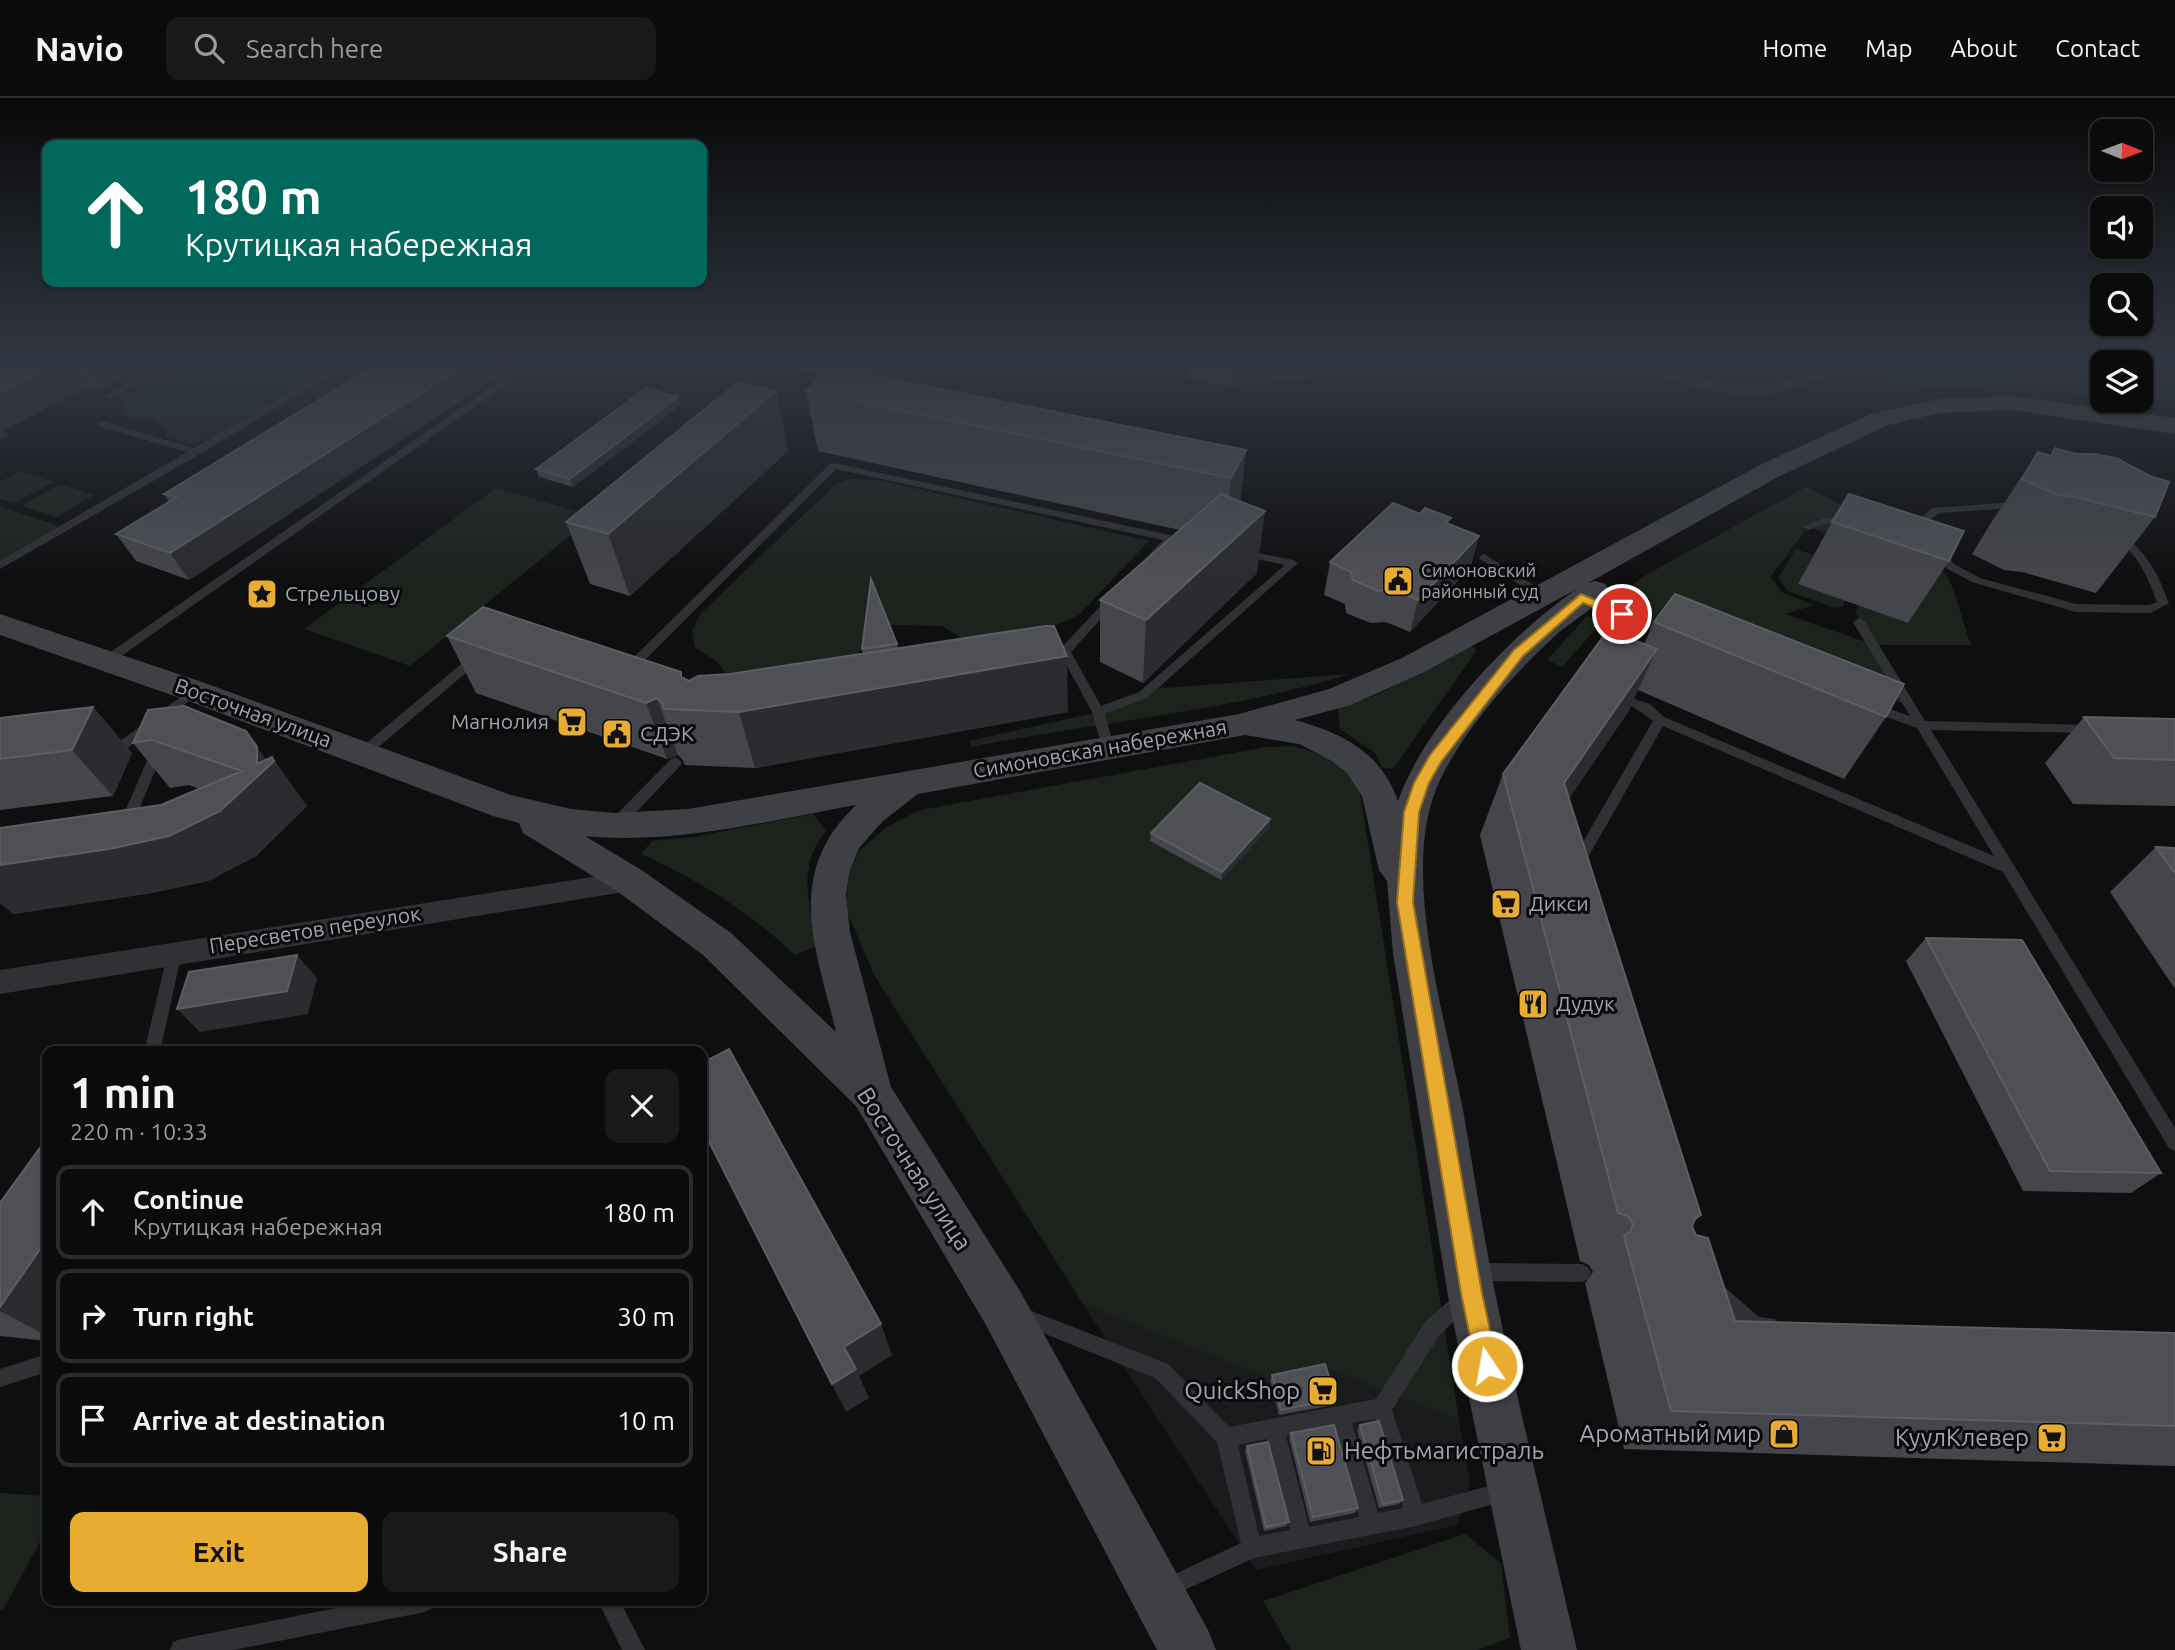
<!DOCTYPE html>
<meta charset="utf-8">
<style>
body{margin:0;font-family:Ubuntu,sans-serif;background:#19191a;color:#f1f3f6;height:100vh;display:flex;flex-direction:column;font-size:26px;white-space:nowrap}
*{box-sizing:border-box;margin:0}
p{font-size:23px;color:#9a9b9d}
.icon{flex:none;width:38px;height:38px;fill:none;stroke:currentColor;stroke-width:2;stroke-linecap:round;stroke-linejoin:round}
.map{position:relative;flex:1;overflow:hidden}
.drawer{position:absolute;left:42px;top:948px;width:665px;height:560px;display:flex;flex-direction:column;background:#0b0b0c;border-radius:14px;box-shadow:0 2px 5px #0004,0 0 0 2px #2b2b2d}
.drawer>*{flex:none}
.guide{position:absolute;left:42px;top:42px;width:665px;height:147px;border-radius:14px;box-shadow:0 2px 5px #0004,0 0 0 2px #2b2b2d;background:#00695c;color:#fff;overflow:hidden}
.needle{width:46px;rotate:91deg}
.fabs{position:absolute;left:2090px;top:21px;display:grid;gap:14px}
.fabs a{display:grid;place-items:center;width:63px;height:63px;border-radius:14px;background:#0b0b0c;box-shadow:0 2px 5px #0004,0 0 0 2px #2b2b2d;font-size:35px}
.pin{position:absolute;display:grid;place-items:center;width:60px;height:60px;color:#fff;margin:-30px;border:4px solid #fff;border-radius:50%;box-shadow:0 2px 7px #0007}
.me{position:absolute;width:77px;margin:-38px;rotate:348deg;stroke-linejoin:round;filter:drop-shadow(0 0 5px #0008)}
.turn{display:flex;align-items:center;gap:24px;height:147px;padding:0 28px;font-size:32px}
.turn .icon{width:91px;height:91px;stroke-width:2.5}
.turn b{display:block;font-size:49px;line-height:60px}
.round{display:grid;place-items:center;flex:none;width:74px;height:74px;border-radius:14px;background:#19191a}
.headline{display:flex;align-items:center;justify-content:space-between;height:119px;padding:0 28px}
h1{font-size:42px;font-weight:600;line-height:52px}
.action{display:flex;gap:14px;margin-top:auto;padding:14px 28px}
.action a{flex:1;height:80px;border-radius:14px;background:#e8ac30;color:#111;font-size:28px;font-weight:600;line-height:80px;text-align:center}
.action a+a{background:#19191a;color:#f1f3f6}
ul{padding:0;list-style:none}
li{display:flex;align-items:center;gap:21px;height:94px;margin:0 14px 10px;padding:0 14px;border:4px solid #2b2b2d;border-radius:14px}
li div{flex:1}
li b{display:block;font-size:26px}
li em{font-style:normal}
header{display:flex;align-items:center;gap:42px;box-sizing:border-box;height:98px;padding:0 35px;background:#0b0b0c;border-bottom:2px solid #2b2b2d}
header strong{font-size:33px}
nav{display:flex;gap:38px;margin-inline-start:auto;font-size:24px}
.search{width:490px;height:63px;background:#19191a;display:flex;align-items:center;gap:18px;box-sizing:border-box;padding:0 24px;border-radius:14px;color:#9a9b9d;font-size:26px}
.map>svg:first-child{display:block}
.built{fill:#1b1b1d}
.green{fill:#1c231d;fill-rule:evenodd}
.lines{fill:none;stroke-linecap:round;stroke-linejoin:round}
.lane{fill:#303135;fill-rule:evenodd}
.street{fill:#303135;fill-rule:evenodd}
.secondary{fill:#3f4045;fill-rule:evenodd}
.wall{fill:#45464b}
.shaded-wall{fill:#2b2c2f}
.building{fill:#4f5056;stroke:#5c5e64;stroke-width:2}
.route{fill:#e8ac30;stroke:#97701f;stroke-width:2}
.labels{text-anchor:middle;stroke-width:6;stroke-linejoin:round;paint-order:stroke}
.far-poi-label{font-size:18px;fill:#a1a5b1;stroke:#0a0a0b;text-anchor:start}
.poi-label{font-size:21px;fill:#a1a5b1;stroke:#0a0a0b;text-anchor:start}
.street-label{font-size:21px;fill:#a1a5b1;stroke:#0a0a0b}
.near-street-label{font-size:24px;fill:#a1a5b1;stroke:#0a0a0b}
.near-poi-label{font-size:24px;fill:#a1a5b1;stroke:#0a0a0b;text-anchor:end}
</style>
<header>
<strong>Navio</strong>
<div class="search"><svg class="icon" aria-label="search" viewBox="0 0 24 24"><circle cx="10" cy="10" r="6"/><path d="M15 15l6 6"/></svg>Search here</div>
<nav><a>Home</a><a>Map</a><a>About</a><a>Contact</a></nav>
</header>
<div class="map">
<svg width="2175" height="1552" viewBox="0 0 2175 1552">
<rect width="100%" height="100%" fill="#0f0f10"/>
<!-- built -->
<path class="built" d="M1083,1206L1267,1280L1323,1269L1459,1322L1470,1384L1457,1427L1256,1472Z"/>
<!-- green -->
<path class="green" d="M184,264H283L326,273L233,330L193,347L167,340L165,333L152,319H125L121,302L146,284Z
M1882,267L2102,283V297L1904,288L1888,285L1876,273Z
M2152,279L2175,280V303L2140,300V285L2150,286Z
M20,373L53,384L15,405L0,401V384Z
M850,381L882,383L1149,443L1079,517L1046,531L967,543L942,528L892,527L864,545L847,572L730,579L716,563L695,550L692,533L700,516L836,386Z
M60,386L94,397L57,419L22,408Z
M1806,389C1837,405 1933,452 1948,480C1958,500 1963,526 1971,547H1873L1910,608L1763,554L1746,564L1603,509L1646,477ZM1808,429L1887,457L1908,525L1859,507L1855,514L1872,546L1785,516L1814,507L1783,495L1770,479Z
M496,390L594,418L410,568L304,531Z
M0,409L54,426L57,431L0,465Z
M1796,451L1816,458L1845,502L1843,508L1835,510L1788,493L1778,480Z
M1587,518L1602,524L1562,569L1547,562Z
M1468,546L1477,552L1393,671L1382,670L1375,655L1340,631L1338,611L1381,595Z
M1350,576C1227,614 1097,624 971,649L969,643L1098,614L1150,591Z
M1292,648C1319,654 1338,663 1358,682L1459,1322L1323,1269L1267,1280L1083,1206L874,877L846,811L848,780L859,753L885,730L920,712L1267,649Z
M813,716L826,733C797,767 808,807 819,847L795,857C749,814 699,782 641,756L652,743L694,739Z
M0,1395L47,1398V1431L3,1512H0Z
M1465,1436L1501,1465L1510,1540L1478,1552H1291L1263,1503Z"/>
<g class="lines">
<!-- lane -->
<path class="lane" d="M168,264H180L110,301L102,299Z
M284,264H298L328,271L341,264H352L335,277H331L200,356L0,471V463L187,354L98,328V324H104L194,350L322,275Z
M527,264H538L110,566H102V560Z
M834,365L1170,437L1175,440L1156,461L1152,462L1147,459L1163,442L836,371L641,566H633V560L830,366Z
M2028,403C2076,412 2127,425 2153,470C2160,481 2164,493 2169,505L2151,515L2076,514L1972,484L1946,470L1918,431L1921,420L1932,410ZM2028,409C2066,417 2110,427 2135,459C2145,473 2151,488 2157,504L2149,507L2076,506L1980,480L1954,466L1928,431L1931,421L1939,415Z
M1851,419L1856,422L1855,424L1825,426L1808,432L1803,429L1824,420Z
M1242,452L1293,462L1298,465L1147,600L1105,616L1114,650L1108,654L1103,653L1092,614L1061,557L1042,559V553L1061,550L1108,500H1116V504L1071,554L1101,608L1139,594L1285,467L1238,457L1237,455Z
M1484,456L1548,496V500H1540L1480,461L1479,459Z
M1580,496L1672,532L1674,535L1672,538H1664L1576,501L1574,499Z
M1859,520L1865,524L1925,623L2093,627L2099,631L2093,635L1931,632L2175,1030V1053L2169,1050L2003,774L1663,628L1587,761L1589,767L1587,771H1577L1573,761L1653,623C1646,616 1632,610 1628,605L1634,601L1650,606L1664,619L1994,758L1917,630L1868,612L1866,609L1872,605L1910,618L1853,524Z
M476,556L482,560L480,563L368,658H358L357,655L358,652L472,557Z
M194,589L200,593L198,596L124,653L104,654L103,651L104,648L116,646Z
M159,645L165,649L135,721L128,729H118L116,725L123,718L153,649Z
M676,659L682,664L681,667L621,730H611L609,726L611,722L671,661Z
M175,848L180,850L182,854L160,954H144L168,854L170,850Z
M1472,1165L1582,1166L1588,1169L1591,1175L1588,1181L1582,1184L1472,1183L1466,1180L1463,1174L1466,1168Z
M1714,1182L1720,1185L1759,1219L1775,1221L1777,1228L1775,1235C1748,1245 1725,1213 1708,1197L1705,1191L1708,1185Z
M1465,1191L1471,1194L1474,1200L1471,1206L1439,1238L1392,1312L1422,1406L1507,1383L1514,1386L1517,1393L1514,1400L1416,1428L1254,1460L1165,1501L1158,1498L1155,1491L1158,1484L1241,1445L1217,1344L1155,1280L1013,1223L1010,1217L1013,1211L1019,1208L1168,1266L1229,1329L1376,1301L1425,1224L1459,1194ZM1376,1321L1403,1410L1378,1415L1352,1325ZM1333,1329L1359,1419L1309,1429L1286,1338ZM1267,1341L1290,1432L1259,1438L1238,1347Z
M47,1256V1274L0,1289V1271Z
M371,1503H435L432,1510L425,1514L234,1552H170L173,1544L181,1541Z
M598,1503H620L645,1552H622Z"/>
<!-- street -->
<path class="street" d="M1630,264C1669,264 1701,286 1740,287C1755,288 1770,287 1784,283C1808,275 1817,263 1844,264C1836,274 1819,281 1807,286C1746,309 1690,290 1632,268Z
M2164,264H2175V270L2166,268Z
M630,773L639,776L643,783L639,790L630,793L0,896V872Z"/>
<!-- secondary -->
<path class="secondary" d="M2012,298L2175,320V336L2012,312L1939,315L1888,327L1778,379L1588,485L1595,483L1605,486L1610,492C1599,508 1572,523 1557,536C1514,575 1460,635 1437,689C1400,777 1446,921 1463,1012C1474,1074 1483,1137 1496,1199C1520,1317 1550,1434 1577,1552H1521L1448,1198L1393,855L1387,783L1379,772L1362,698L1347,675L1332,663L1299,646L1245,637L918,696L883,723L859,750L849,776L846,797L850,834L891,989L1020,1193L1208,1532L1216,1552H1157L986,1227L856,1008L703,857L617,793L523,735L519,725L493,718L183,601L0,537V516L205,585L511,697L571,711L614,715L688,711L1239,616L1329,591L1402,560L1760,367L1871,316L1939,301ZM1577,491C1512,535 1424,628 1398,703C1381,654 1342,635 1295,622L1351,607L1424,574ZM856,707C783,777 816,850 836,934L731,835L643,773L585,738C676,747 767,723 856,707Z"/>
</g>
<!-- wall -->
<path class="wall" d="M0,264H151L101,291L89,288L4,332L8,338L0,342Z
M381,264H520L189,482L136,463L116,436L169,404L164,396Z
M767,264H944L874,276H866L1246,352L1240,404L1257,475L1143,585L1100,564V502L1180,432L818,353L806,293L823,277Z
M1190,264H1457L1229,288L1188,280Z
M776,293L788,353L630,498L590,486L566,424Z
M681,307L573,389L539,379L536,371Z
M2055,350L2155,419L2096,495L2022,474L2004,472L1972,456L1989,428L2038,354L2050,357Z
M1832,424L1949,463L1908,525L1798,486Z
M1449,426L1479,438L1470,470L1410,534L1386,524L1371,525L1358,520L1346,515L1345,506L1324,497L1330,464Z
M1654,524L1886,619L1844,681L1638,592L1628,614L1569,700L1701,1117L1693,1125L1692,1129L1735,1223L2175,1235V1368L1624,1351L1585,1185L1593,1174L1589,1167L1580,1163L1480,737L1503,676L1644,546Z
M447,538L683,580L689,583L863,556L862,551L897,546L898,551L1068,614L755,670L685,667L682,661L678,657L667,661L476,595Z
M93,609L132,655L113,698L0,712V620Z
M148,612L266,662L307,708L256,758L208,783L151,795L13,816L161,707L199,691L189,687L170,690L133,645Z
M2084,619L2175,621V708L2073,706L2045,665Z
M1270,721L1269,730L1221,782L1150,743L1151,735Z
M2156,749L2175,750V891L2110,794Z
M1926,840L2161,1075L2131,1095L2023,1093L1906,863Z
M47,1040V1243L0,1238V1105Z
M1272,1277L1336,1301L1333,1307L1279,1317L1270,1282Z
M1360,1327L1403,1402L1399,1406L1379,1410L1357,1332Z
M1291,1335L1358,1410L1355,1415L1310,1424L1289,1340Z
M1247,1348L1289,1424L1286,1428L1264,1433L1245,1353Z"/>
<!-- shaded-wall -->
<path class="shaded-wall" d="M58,264H73L89,288L4,332L8,338L0,342V293Z
M83,264H151L101,291Z
M470,264H520L189,482L170,455Z
M872,264H944L874,276Z
M1232,264H1457L1229,288Z
M776,293L788,353L630,498L608,436Z
M678,299L681,307L573,389L570,381Z
M1246,352L1239,413L1224,442L1231,380Z
M1265,413L1257,475L1143,585L1146,522Z
M1479,438L1470,470L1410,534L1418,502Z
M1657,551L1628,614L1538,747L1564,685Z
M1067,558L1068,614L755,670L739,614Z
M657,600L678,657L667,661L646,605Z
M93,609L132,655L113,698L72,652Z
M257,649L270,667L272,659L307,708L256,758L208,783L151,795L13,816L0,805V767L109,751L257,666Z
M1270,721L1269,730L1221,782L1222,774Z
M297,857L317,880L308,916L200,934L177,911Z
M47,1141V1238L0,1213V1209Z
M881,1226L892,1257L859,1278L869,1300L846,1314L832,1286L844,1249Z"/>
<!-- building -->
<path class="building" d="M0,264H58L0,293Z
M381,264H470L170,455L116,436L177,399L164,396Z
M831,269L1246,352L1231,380L806,293Z
M738,284L776,293L608,436L566,424Z
M646,290L678,299L570,381L536,371Z
M2055,350L2076,356H2094L2116,360L2150,378L2169,384L2155,419L2075,399L2057,397L2022,381L2038,354L2051,358Z
M1221,396L1265,413L1146,522L1100,502Z
M1849,396L1964,433L1949,463L1832,424Z
M1393,405L1420,416L1425,410L1451,420L1446,425L1479,438L1418,502L1394,491L1378,493L1353,482L1351,474L1330,464Z
M871,481L897,546L862,551Z
M1675,496L1904,586L1886,619L1654,524Z
M483,509L681,574V579L689,583L698,578L730,576L1045,528H1054L1067,558L739,614L664,611L663,606L657,600L646,605L447,538Z
M1608,532L1657,551L1564,685L1701,1117L1695,1120L1692,1129L1696,1137L1708,1140L1735,1223L2175,1235V1328L1671,1313L1624,1138L1630,1134L1633,1126L1628,1118L1618,1115L1503,676Z
M184,608L246,633L257,649V666L272,659L274,663L220,713L169,738L109,751L0,767V730L161,707L242,673L152,642L133,645L148,612Z
M93,609L72,652L0,661V620Z
M2084,619L2175,621V662L2114,660Z
M1200,685L1270,721L1222,774L1151,735Z
M2156,749L2175,750V775Z
M1926,840L2022,842L2161,1075L2050,1073Z
M297,857L287,893L177,911L189,874Z
M729,951L881,1226L844,1249L856,1271L832,1286L702,1030V965Z
M47,1040V1141L0,1209V1105Z
M1325,1266L1336,1301L1281,1312L1272,1277Z
M1379,1323L1403,1402L1383,1406L1360,1327Z
M1334,1327L1358,1410L1313,1419L1291,1335Z
M1268,1344L1289,1424L1266,1429L1247,1348Z"/>
<!-- sky -->
<linearGradient id="sky" x2="0" y2="1"><stop stop-color="#080809"/><stop offset="0.55" stop-color="#313742"/><stop offset="1" stop-color="#313742" stop-opacity="0"/></linearGradient>
<rect width="2175" height="481" fill="url(#sky)"/>
<!-- route -->
<path class="route" d="M1581,496L1629,516L1622,520L1583,505L1523,558L1441,664L1429,685L1419,714L1413,804L1482,1195L1498,1268L1495,1276L1487,1279L1479,1276L1476,1268L1461,1195L1397,804L1404,714L1414,685L1430,657L1514,552Z"/>
<!-- icons -->
<defs>
<g id="civic-square" transform="scale(1.575)"><rect x="-9" y="-9" width="18" height="18" rx="4" fill="#e8ac30" stroke="#0a0a0b"/><path d="M-.6-6.5H3V-4.5H.6V-3L4-1V1h2V6H-6V1h2V-1L-.6-3ZM-1.2 2.5V6h2.4V2.5Z" fill="#111"/></g>
<g id="sight-square" transform="scale(1.575)"><rect x="-9" y="-9" width="18" height="18" rx="4" fill="#e8ac30" stroke="#0a0a0b"/><path d="M0-6L1.8-2.2L6-1.7L2.9 1.2L3.7 5.4L0 3.3L-3.7 5.4L-2.9 1.2L-6-1.7L-1.8-2.2Z" fill="#111"/></g>
<g id="supermarket-square" transform="scale(1.575)"><rect x="-9" y="-9" width="18" height="18" rx="4" fill="#e8ac30" stroke="#0a0a0b"/><path d="M-6-5.5h2.5l.6 2H6L4.5 2H-2.5L-4.4-4H-6ZM-1.5 3.2a1.3 1.3 0 1 0 .1 0ZM3 3.2a1.3 1.3 0 1 0 .1 0Z" fill="#111"/></g>
<g id="restaurant-square" transform="scale(1.575)"><rect x="-9" y="-9" width="18" height="18" rx="4" fill="#e8ac30" stroke="#0a0a0b"/><path d="M-5-6h1v4h1v-4h1v4h1v-4h1v5L-1.5 .5V6h-2V.5L-5-1ZM5-6V6H3V1.5H1.5Q1.5-4 5-6Z" fill="#111"/></g>
<g id="shop-square" transform="scale(1.575)"><rect x="-9" y="-9" width="18" height="18" rx="4" fill="#e8ac30" stroke="#0a0a0b"/><path d="M-5-2.5h2.3a2.7 3.5 0 0 1 5.4 0H5L5.5 6h-11ZM-1.5-2.5h3a1.5 2.3 0 0 0-3 0Z" fill="#111"/></g>
<g id="fuel-square" transform="scale(1.575)"><rect x="-9" y="-9" width="18" height="18" rx="4" fill="#e8ac30" stroke="#0a0a0b"/><path d="M-5.5-6h7V0h2V4h1.3V-2.5L3-4.5l.8-.8L6-3V5H2.5V1h-1V6h-7ZM-4.2-4.7v3.2H.2V-4.7Z" fill="#111"/></g>
</defs>
<g fill-rule="evenodd">
<use href="#civic-square" x="1398" y="483"/>
<use href="#sight-square" x="262" y="496"/>
<use href="#supermarket-square" x="572" y="624"/>
<use href="#civic-square" x="617" y="636"/>
<use href="#supermarket-square" x="1506" y="806"/>
<use href="#restaurant-square" x="1533" y="906"/>
<use href="#supermarket-square" x="1323" y="1293"/>
<use href="#shop-square" x="1784" y="1336"/>
<use href="#supermarket-square" x="2052" y="1340"/>
<use href="#fuel-square" x="1321" y="1353"/>
</g>
<g class="labels">
<!-- far-poi labels -->
<g class="far-poi-label">
<text x="1421" y="479">Симоновский<tspan x="1421" dy="21">районный суд</tspan></text>
</g>
<!-- poi labels -->
<g class="poi-label">
<text x="285" y="503">Стрельцову</text>
<text x="549" y="631" text-anchor="end">Магнолия</text>
<text x="640" y="643">СДЭК</text>
<text x="1529" y="813">Дикси</text>
<text x="1556" y="913">Дудук</text>
</g>
<!-- street labels -->
<g class="street-label">
<text transform="translate(253 615) rotate(20)" y="7">Восточная улица</text>
<text transform="translate(1100 651) rotate(-10)" y="7">Симоновская набережная</text>
<text transform="translate(315 832) rotate(-9)" y="7">Пересветов переулок</text>
</g>
<!-- near-street labels -->
<g class="near-street-label">
<text transform="translate(914 1071) rotate(57)" y="8">Восточная улица</text>
</g>
<!-- near-poi labels -->
<g class="near-poi-label">
<text x="1300" y="1301">QuickShop</text>
<text x="1761" y="1344">Ароматный мир</text>
<text x="2029" y="1348">КуулКлевер</text>
<text x="1344" y="1361" text-anchor="start">Нефтьмагистраль</text>
</g>
</g>
</svg>
<div class="fabs">
<a><svg class="needle" viewBox="-14 -14 28 28"><path d="M0-13l5 13h-10z" fill="#e53935"/><path d="M0 13l5-13h-10z" fill="#9a9b9d"/></svg></a>
<a><svg class="icon" aria-label="sound" viewBox="0 0 24 24"><path d="M4 9h4l5-4v14l-5-4H4zM17 9q2 3 0 6"/></svg></a>
<a><svg class="icon" aria-label="search" viewBox="0 0 24 24"><circle cx="10" cy="10" r="6"/><path d="M15 15l6 6"/></svg></a>
<a><svg class="icon" aria-label="layers" viewBox="0 0 24 24"><path d="M12 4l9 5-9 5-9-5zM3 14l9 5 9-5"/></svg></a>
</div>
<div class="pin" style="left:1622px;top:516px;background:#d93025"><svg class="icon" aria-label="arrive" viewBox="0 0 24 24"><path d="M6 21V4h12l-3 4 3 4H6"/></svg></div>
<svg class="me" style="left:1487px;top:1268px" viewBox="-20 -20 40 40"><circle r="17" fill="#e8ac30" stroke="#fff" stroke-width="3"/><path d="M0-11L8 9 0 5-8 9z" fill="#fff"/></svg>
<div class="guide">
<div class="turn"><svg class="icon" aria-label="ahead" viewBox="0 0 24 24"><path d="M12 20V5M6 11l6-6 6 6"/></svg><div><b>180 m</b>Крутицкая набережная</div></div>
</div>
<section class="drawer">
<div class="headline"><div><h1>1 min</h1><p>220 m · 10:33</p></div><a class="round"><svg class="icon" aria-label="close" viewBox="0 0 24 24"><path d="M6 6l12 12M18 6L6 18"/></svg></a></div>
<ul>
<li><svg class="icon" aria-label="ahead" viewBox="0 0 24 24"><path d="M12 20V5M6 11l6-6 6 6"/></svg><div><b>Continue</b><p>Крутицкая набережная</p></div><em>180 m</em></li>
<li><svg class="icon" aria-label="right" viewBox="0 0 24 24"><path d="M7 20v-9h11M14 6l5 5-5 5"/></svg><div><b>Turn right</b></div><em>30 m</em></li>
<li><svg class="icon" aria-label="arrive" viewBox="0 0 24 24"><path d="M6 21V4h12l-3 4 3 4H6"/></svg><div><b>Arrive at destination</b></div><em>10 m</em></li>
</ul>
<div class="action"><a>Exit</a><a>Share</a></div>
</section>
</div>
